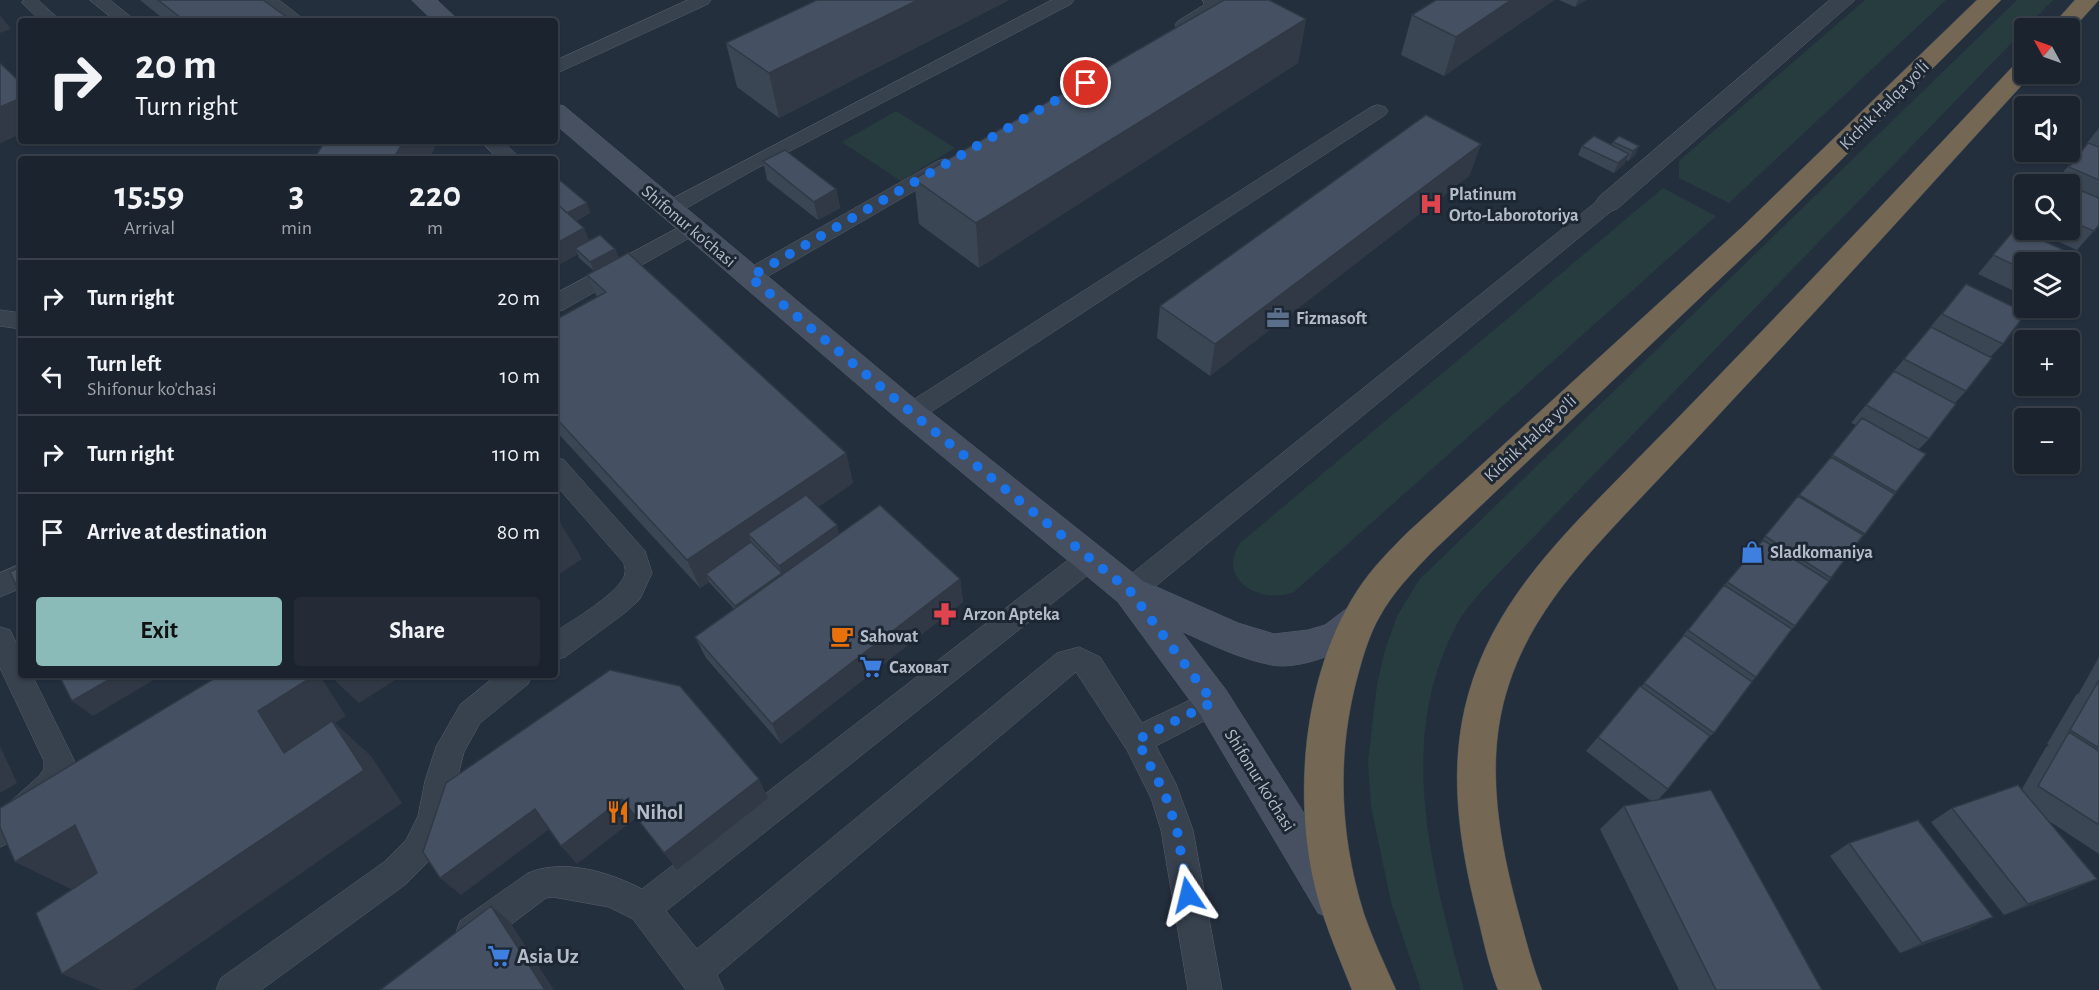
<!DOCTYPE html>
<meta charset="utf-8">
<style>
body{margin:0;font-family:"Alegreya Sans",sans-serif;background:#242b36;color:#f1f3f6;height:100vh;display:flex;flex-direction:column;font-size:22px;white-space:nowrap}
*{box-sizing:border-box;margin:0}
p{font-size:20px;color:#a0a4aa}
.icon{flex:none;width:33px;height:33px;fill:none;stroke:currentColor;stroke-width:2;stroke-linecap:round;stroke-linejoin:round}
.map{position:relative;flex:1;overflow:hidden}
.details{position:absolute;left:18px;top:156px;width:540px;height:522px;display:flex;flex-direction:column;background:#1b232e;border-radius:6px;box-shadow:0 2px 4px #0004,0 0 0 2px #39404a}
.details>*{flex:none}
.hud{position:absolute;left:18px;top:18px;width:540px;height:126px;border-radius:6px;box-shadow:0 2px 4px #0004,0 0 0 2px #39404a;background:#1b232e;color:#f1f3f6;overflow:hidden}
.needle{width:39px;rotate:310deg}
.controls{position:absolute;left:2014px;top:18px;display:grid;gap:12px}
.controls a{display:grid;place-items:center;width:66px;height:66px;border-radius:6px;background:#1b232e;box-shadow:0 2px 4px #0004,0 0 0 2px #39404a;font-size:30px}
.pin{position:absolute;display:grid;place-items:center;width:51px;height:51px;color:#fff;margin:-26px;border:3px solid #fff;border-radius:50%;box-shadow:0 2px 6px #0007}
.me{position:absolute;width:66px;margin:-33px;rotate:350deg;stroke-linejoin:round;filter:drop-shadow(0 0 4px #0008)}
.turn{display:flex;align-items:center;gap:21px;height:126px;padding:0 18px;font-size:27px}
.turn .icon{width:78px;height:78px;stroke-width:2.5}
.turn b{display:block;font-size:42px;line-height:51px}
.eta{display:flex;justify-content:space-evenly;align-items:center;height:102px;text-align:center}
.eta b{font-size:36px;font-weight:700;line-height:42px}
.cta{display:flex;gap:12px;margin-top:auto;padding:12px 18px}
.cta a{flex:1;height:69px;border-radius:6px;background:#8bbbb9;color:#111;font-size:24px;font-weight:700;line-height:69px;text-align:center}
.cta a+a{background:#242b36;color:#f1f3f6}
ul{padding:0;list-style:none}
li{display:flex;align-items:center;gap:18px;height:78px;padding:0 18px;border-top:2px solid #39404a}
li div{flex:1}
li b{display:block;font-size:22px}
li em{font-style:normal}
.map>svg:first-child{display:block}
.green{fill:#263c3f}
.lines{fill:none;stroke-linecap:round;stroke-linejoin:round}
.lane-casing{stroke:#565f6c;stroke-width:1}
.street-casing{stroke:#565f6c;stroke-width:1}
.secondary-casing{stroke:#565f6c;stroke-width:1}
.highway-casing{stroke:#434c59;stroke-width:1}
.lane{fill:#38414e;fill-rule:evenodd}
.street{fill:#38414e;fill-rule:evenodd}
.secondary{fill:#465061;fill-rule:evenodd}
.highway{fill:#746855;fill-rule:evenodd}
.wall{fill:#3b4654}
.shaded-wall{fill:#303945}
.building{fill:#455162;stroke:#303945;stroke-width:1.5}
.route{stroke:#1a73e8;stroke-width:10;stroke-dasharray:0 18}
.labels{text-anchor:middle;stroke-width:6;stroke-linejoin:round;paint-order:stroke}
.street-label{font-size:18px;fill:#b4bcc9;stroke:#1d2633}
.poi-label{font-size:18px;font-weight:bold;fill:#b4bcc9;stroke:#1d2633;text-anchor:start}
.near-poi-label{font-size:21px;font-weight:bold;fill:#b4bcc9;stroke:#1d2633;text-anchor:start}
</style>
<div class="map">
<svg width="2099" height="990" viewBox="0 0 2099 990">
<rect width="100%" height="100%" fill="#242f3e"/>
<!-- green -->
<path class="green" d="M1865,0H1946L1729,203L1679,178V161Z
M2017,0H2053L1491,581C1477,596 1462,612 1453,632C1396,747 1433,873 1464,990H1421L1391,902L1371,806L1368,761L1377,685L1384,653L1397,616L1419,580Z
M896,111L955,148L901,181L842,142Z
M1663,188L1716,216L1294,592C1261,605 1216,581 1240,543Z"/>
<g class="lines">
<!-- lane casing -->
<g class="lane-casing">
<path id="lane" d="M24,0H38L61,21H41L22,3Z
M90,0H110L136,21H116Z
M259,0H279L306,21H286Z
M688,0H711L708,4L555,74V61Z
M1052,0H1074L1071,4L750,172L676,214L669,216L662,214L659,209L662,204Z
M1203,0H1221L1222,7L1190,29H1178L1175,25L1178,21L1204,5Z
M1378,105L1385,107L1388,111L1385,115L920,419L911,422L902,419L899,413L902,407L1371,107Z
M480,141H502L521,159H499Z
M945,159L952,161L955,165L952,169L758,282L750,285L742,282L739,277L742,272L938,161Z
M1608,196L1615,198L1618,203L1615,208L1140,599L1130,602L1120,599L1116,591L1120,583L1601,198Z
M691,221L698,223L702,228L698,233L563,310L555,312V294Z
M0,310L21,313V329L0,326Z
M555,457L564,460L645,551L652,573L640,599L626,612L565,657L555,660V632C570,622 623,591 625,573C626,570 624,567 624,563L555,484Z
M1090,547L1099,550L1103,558L1099,566L666,911L697,949L1057,653L1079,647L1100,657L1142,723L1213,689L1223,693L1227,702L1223,711L1156,746L1176,784L1193,830L1222,990H1188L1161,830L1151,798L1127,750L1076,672L717,975L724,990H686L633,919L609,907L553,897L546,898L484,945L472,949L460,945L456,933L460,921L528,873C564,858 609,872 642,889L1081,550Z
M21,564V588L0,597V573Z
M0,627L10,630L21,653V675H32L74,760C74,769 74,775 70,783C59,803 21,839 0,847V811L39,776L44,769V761L0,668Z
M497,675H532L528,684L480,723L464,752L444,830L428,862L406,884L261,990H216L221,978L384,862L406,840L418,816L425,781L436,747L460,705Z"/>
</g>
<!-- street casing -->
<g class="street-casing">
<path id="street" d="M1830,0H1855L1617,209L1608,212L1599,209L1595,203L1599,197Z"/>
</g>
<!-- secondary casing -->
<g class="secondary-casing">
<path id="secondary" d="M412,0H437L459,21H434Z
M555,104L564,106L922,405L1143,581L1238,623L1274,634L1308,630L1325,625L1346,609L1359,605L1372,609L1377,620C1364,647 1301,671 1272,665C1240,659 1210,644 1181,631L1226,690L1348,883L1354,898L1348,913L1333,919L1318,913L1200,714L1118,602L900,421L555,124Z"/>
</g>
<!-- highway casing -->
<g class="highway-casing">
<path id="highway" d="M1977,0H2001L1760,241L1432,552C1413,572 1393,592 1380,616C1370,633 1364,653 1359,671C1336,752 1339,834 1364,914C1373,940 1385,965 1396,990H1352C1337,952 1320,914 1312,874C1294,783 1306,670 1357,591C1371,569 1389,551 1408,532L1741,228Z
M2075,0H2099L2070,32V28H2050Z
M2025,60V74H2032C1935,180 1838,288 1739,393C1705,430 1670,467 1635,504C1583,559 1531,614 1508,687C1484,762 1499,841 1519,915C1526,940 1532,965 1542,990H1498C1489,967 1484,943 1478,918C1459,843 1447,768 1469,692C1493,608 1552,546 1611,486C1651,445 1692,404 1732,362C1828,263 1922,163 2017,62Z"/>
</g>
<!-- lane -->
<use href="#lane" class="lane"/>
<!-- street -->
<use href="#street" class="street"/>
<!-- secondary -->
<use href="#secondary" class="secondary"/>
<!-- highway -->
<use href="#highway" class="highway"/>
</g>
<!-- wall -->
<path class="wall" d="M140,0H263L292,21H166Z
M817,0H1009L779,118L737,87L726,43Z
M1554,0L1444,76L1401,55L1412,15Z
M1559,0H1586L1575,7Z
M1306,19L1298,63L979,268L919,224L914,179Z
M2099,128V225L2077,250L2032,230H2070V184H2053L2088,143H2087Z
M1613,142L1639,146L1635,155L1628,161L1626,160L1625,163L1614,173L1578,155L1582,146L1611,145Z
M1481,144L1469,176L1210,376L1157,338L1160,306Z
M763,161L836,189L840,208L818,220L767,180Z
M555,178L587,203L590,213L576,221L589,241L615,249L619,258L846,453L853,483L818,507L839,534L960,579L963,602L781,744L706,658L695,637L734,609L709,582L700,588L555,430V320L597,297L587,275L594,271L579,258L578,254L555,267Z
M2025,218V226L2020,224Z
M2016,228L2025,262V296L1978,274Z
M1966,284L2003,344L1990,357L1966,391L1955,403L1929,439L1918,450L1926,454L1895,494L1865,534L1829,581L1756,677L1752,681L1714,733L1708,738L1668,789L1658,800L1822,990H1679L1600,829L1624,806L1651,801L1586,751L1641,687L1711,601L1818,473L1856,425L1851,423Z
M2099,657V854L2049,821L2097,879L2072,890L2004,915L1931,822L1952,808L2022,789L2046,747L2049,745L2047,744L2076,695L2079,693Z
M1849,843L1970,928L1900,953L1830,856Z"/>
<!-- shaded-wall -->
<path class="shaded-wall" d="M918,0H1009L779,118L769,73Z
M1511,0H1554L1444,76L1456,37Z
M1578,0H1586L1575,7Z
M0,15L11,29L0,33Z
M1306,19L1298,63L979,268L976,223Z
M21,98V134L0,143V107Z
M404,141H438L429,159H393Z
M1481,144L1469,176L1210,376L1215,344Z
M1639,146L1635,155L1628,161L1633,151Z
M1629,154L1625,163L1614,173L1618,163Z
M836,189L840,208L818,220L814,202Z
M587,203L590,213L567,225L563,215Z
M584,228L592,247L575,248L578,254L555,267V244Z
M615,249L619,258L594,271L590,262Z
M846,453L853,483L761,547L748,534L755,551L706,574L709,582L700,588L687,560Z
M558,519L582,559L555,577V521Z
M837,525L841,542L739,615L735,606L782,573L779,566Z
M960,579L963,602L781,744L772,724Z
M117,675H162L93,716L72,701Z
M304,675H319L320,676L346,716L335,723L371,756L402,803L133,990H101L62,974L284,753L258,711Z
M329,675H403L359,703Z
M0,746L17,783L0,793Z
M759,779L768,798L677,870L664,853Z
M622,799L636,818L577,864L561,846Z
M535,809L552,827L461,895L440,878Z
M75,825L130,856L75,891L15,862Z
M2097,879L2072,890L2004,915L2028,904Z
M491,906L510,922L554,990H545Z
M1993,917L1970,928L1900,953L1922,943Z"/>
<!-- building -->
<path class="building" d="M158,0H263L292,21H185Z
M817,0H918L769,73L726,43Z
M1224,0H1269L1306,19L976,223L914,179Z
M1436,0H1511L1456,37L1412,15Z
M0,64H1L21,83V98L0,107Z
M1426,115L1481,144L1215,344L1160,306Z
M1594,136L1629,154L1618,163L1582,146Z
M1619,136L1639,146L1633,151L1613,142Z
M325,141H404L393,159H314Z
M2088,143L2099,147V180L2069,167Z
M785,150L836,189L814,202L763,161Z
M556,177L587,203L567,213L555,202V178Z
M2057,180L2067,184H2053Z
M2070,186L2099,198V225L2094,231L2070,221Z
M555,202L584,228L555,244Z
M2016,228L2074,255L2068,262H2025V270L1993,255Z
M600,235L615,249L590,262L575,248Z
M628,253L846,453L687,560L555,417V320L606,292L587,275Z
M1966,284L2026,313L2003,344L1942,314Z
M1931,327L1992,358L1966,391L1904,359Z
M1894,371L1956,404L1929,439L1866,405Z
M1862,418L1926,454L1896,492L1832,455Z
M1831,457L1895,494L1865,534L1799,495Z
M806,495L837,525L779,566L748,534Z
M1798,496L1863,535L1831,578L1765,536Z
M880,505L960,579L772,724L695,637Z
M1763,540L1829,581L1795,626L1727,582Z
M751,542L782,573L735,606L706,574Z
M21,566V596L10,572Z
M1724,585L1792,629L1756,677L1688,630Z
M1684,635L1752,682L1714,733L1644,683Z
M610,670L680,686L759,779L664,853L622,799L561,846L535,809L440,878L423,852L446,783Z
M59,675H117L72,701Z
M220,675H304L307,680L258,711L284,753L332,721L364,770L62,974L36,913L97,873L75,825L15,862L0,827V808Z
M2099,680V748L2070,730Z
M1640,686L1710,736L1668,789L1598,737Z
M2069,732L2099,751V825L2038,786Z
M2018,785L2097,879L2028,904L1952,808Z
M1711,790L1822,990H1716L1624,806Z
M1918,820L1993,917L1922,943L1849,843Z
M491,906L545,990H380Z"/>
<g class="lines">
<!-- route -->
<path class="route" d="M1086,83L750,277L912,413L1130,591L1213,702L1137,740L1165,794L1177,830L1188,895"/>
</g>
<!-- icons -->
<defs>
<g id="hospital-bare" transform="scale(1.8)"><path d="M-5-5h3v3.5h4V-5h3V5h-3V1.5h-4V5h-3Z" fill="#e0444e" stroke="#1d2633" stroke-width="2.5" paint-order="stroke"/></g>
<g id="office-bare" transform="scale(1.8)"><path d="M-6-3h4V-5.5h4V-3h4V5H-6ZM-1-4.5V-3h2v-1.5ZM-6 0V1H6V0Z" fill="#5c6f8a" stroke="#1d2633" stroke-width="2.5" paint-order="stroke"/></g>
<g id="shop-bare" transform="scale(1.8)"><path d="M-5-2.5h2.3a2.7 3.5 0 0 1 5.4 0H5L5.5 6h-11ZM-1.5-2.5h3a1.5 2.3 0 0 0-3 0Z" fill="#3f7fe0" stroke="#1d2633" stroke-width="2.5" paint-order="stroke"/></g>
<g id="pharmacy-bare" transform="scale(1.8)"><path d="M-2-6h4v4h4v4h-4v4h-4v-4h-4v-4h4Z" fill="#e0444e" stroke="#1d2633" stroke-width="2.5" paint-order="stroke"/></g>
<g id="cafe-bare" transform="scale(1.8)"><path d="M-5.5-4.5H6V0H3Q3 3.5 0 3.5H-2.5Q-5.5 3.5-5.5 0ZM3-3.2v2h1.7v-2ZM-6 4.5H4V6H-6Z" fill="#e8710a" stroke="#1d2633" stroke-width="2.5" paint-order="stroke"/></g>
<g id="supermarket-bare" transform="scale(1.8)"><path d="M-6-5.5h2.5l.6 2H6L4.5 2H-2.5L-4.4-4H-6ZM-1.5 3.2a1.3 1.3 0 1 0 .1 0ZM3 3.2a1.3 1.3 0 1 0 .1 0Z" fill="#3f7fe0" stroke="#1d2633" stroke-width="2.5" paint-order="stroke"/></g>
<g id="restaurant-bare" transform="scale(1.8)"><path d="M-5-6h1v4h1v-4h1v4h1v-4h1v5L-1.5 .5V6h-2V.5L-5-1ZM5-6V6H3V1.5H1.5Q1.5-4 5-6Z" fill="#e8710a" stroke="#1d2633" stroke-width="2.5" paint-order="stroke"/></g>
</defs>
<g fill-rule="evenodd">
<use href="#hospital-bare" x="1431" y="204"/>
<use href="#office-bare" x="1278" y="318"/>
<use href="#shop-bare" x="1752" y="552"/>
<use href="#pharmacy-bare" x="945" y="614"/>
<use href="#cafe-bare" x="842" y="636"/>
<use href="#supermarket-bare" x="871" y="667"/>
<use href="#restaurant-bare" x="618" y="812"/>
<use href="#supermarket-bare" x="499" y="956"/>
</g>
<g class="labels">
<!-- street labels -->
<g class="street-label">
<text transform="translate(1884 105) rotate(-45)" y="6">Kichik Halqa yo'li</text>
<text transform="translate(689 226) rotate(40)" y="6">Shifonur ko'chasi</text>
<text transform="translate(1530 438) rotate(-43)" y="6">Kichik Halqa yo'li</text>
<text transform="translate(1260 780) rotate(58)" y="6">Shifonur ko'chasi</text>
</g>
<!-- poi labels -->
<g class="poi-label">
<text x="1449" y="200">Platinum<tspan x="1449" dy="21">Orto-Laborotoriya</tspan></text>
<text x="1296" y="324">Fizmasoft</text>
<text x="1770" y="558">Sladkomaniya</text>
<text x="963" y="620">Arzon Apteka</text>
<text x="860" y="642">Sahovat</text>
<text x="889" y="673">Саховат</text>
</g>
<!-- near-poi labels -->
<g class="near-poi-label">
<text x="636" y="819">Nihol</text>
<text x="517" y="963">Asia Uz</text>
</g>
</g>
</svg>
<div class="controls">
<a><svg class="needle" viewBox="-14 -14 28 28"><path d="M0-13l5 13h-10z" fill="#e53935"/><path d="M0 13l5-13h-10z" fill="#a0a4aa"/></svg></a>
<a><svg class="icon" aria-label="sound" viewBox="0 0 24 24"><path d="M4 9h4l5-4v14l-5-4H4zM17 9q2 3 0 6"/></svg></a>
<a><svg class="icon" aria-label="search" viewBox="0 0 24 24"><circle cx="10" cy="10" r="6"/><path d="M15 15l6 6"/></svg></a>
<a><svg class="icon" aria-label="layers" viewBox="0 0 24 24"><path d="M12 4l9 5-9 5-9-5zM3 14l9 5 9-5"/></svg></a>
<a>+</a>
<a>−</a>
</div>
<div class="pin" style="left:1086px;top:83px;background:#d93025"><svg class="icon" aria-label="arrive" viewBox="0 0 24 24"><path d="M6 21V4h12l-3 4 3 4H6"/></svg></div>
<svg class="me" style="left:1188px;top:895px" viewBox="-20 -20 40 40"><path d="M0-17L14 15 0 8-14 15z" fill="#1a73e8" stroke="#fff" stroke-width="4"/></svg>
<div class="hud">
<div class="turn"><svg class="icon" aria-label="right" viewBox="0 0 24 24"><path d="M7 20v-9h11M14 6l5 5-5 5"/></svg><div><b>20 m</b>Turn right</div></div>
</div>
<section class="details">
<div class="eta">
<div><b>15:59</b><p>Arrival</p></div>
<div><b>3</b><p>min</p></div>
<div><b>220</b><p>m</p></div>
</div>
<ul>
<li><svg class="icon" aria-label="right" viewBox="0 0 24 24"><path d="M7 20v-9h11M14 6l5 5-5 5"/></svg><div><b>Turn right</b></div><em>20 m</em></li>
<li><svg class="icon" aria-label="left" viewBox="0 0 24 24"><path d="M17 20v-9H6M10 6l-5 5 5 5"/></svg><div><b>Turn left</b><p>Shifonur ko'chasi</p></div><em>10 m</em></li>
<li><svg class="icon" aria-label="right" viewBox="0 0 24 24"><path d="M7 20v-9h11M14 6l5 5-5 5"/></svg><div><b>Turn right</b></div><em>110 m</em></li>
<li><svg class="icon" aria-label="arrive" viewBox="0 0 24 24"><path d="M6 21V4h12l-3 4 3 4H6"/></svg><div><b>Arrive at destination</b></div><em>80 m</em></li>
</ul>
<div class="cta"><a>Exit</a><a>Share</a></div>
</section>
</div>
